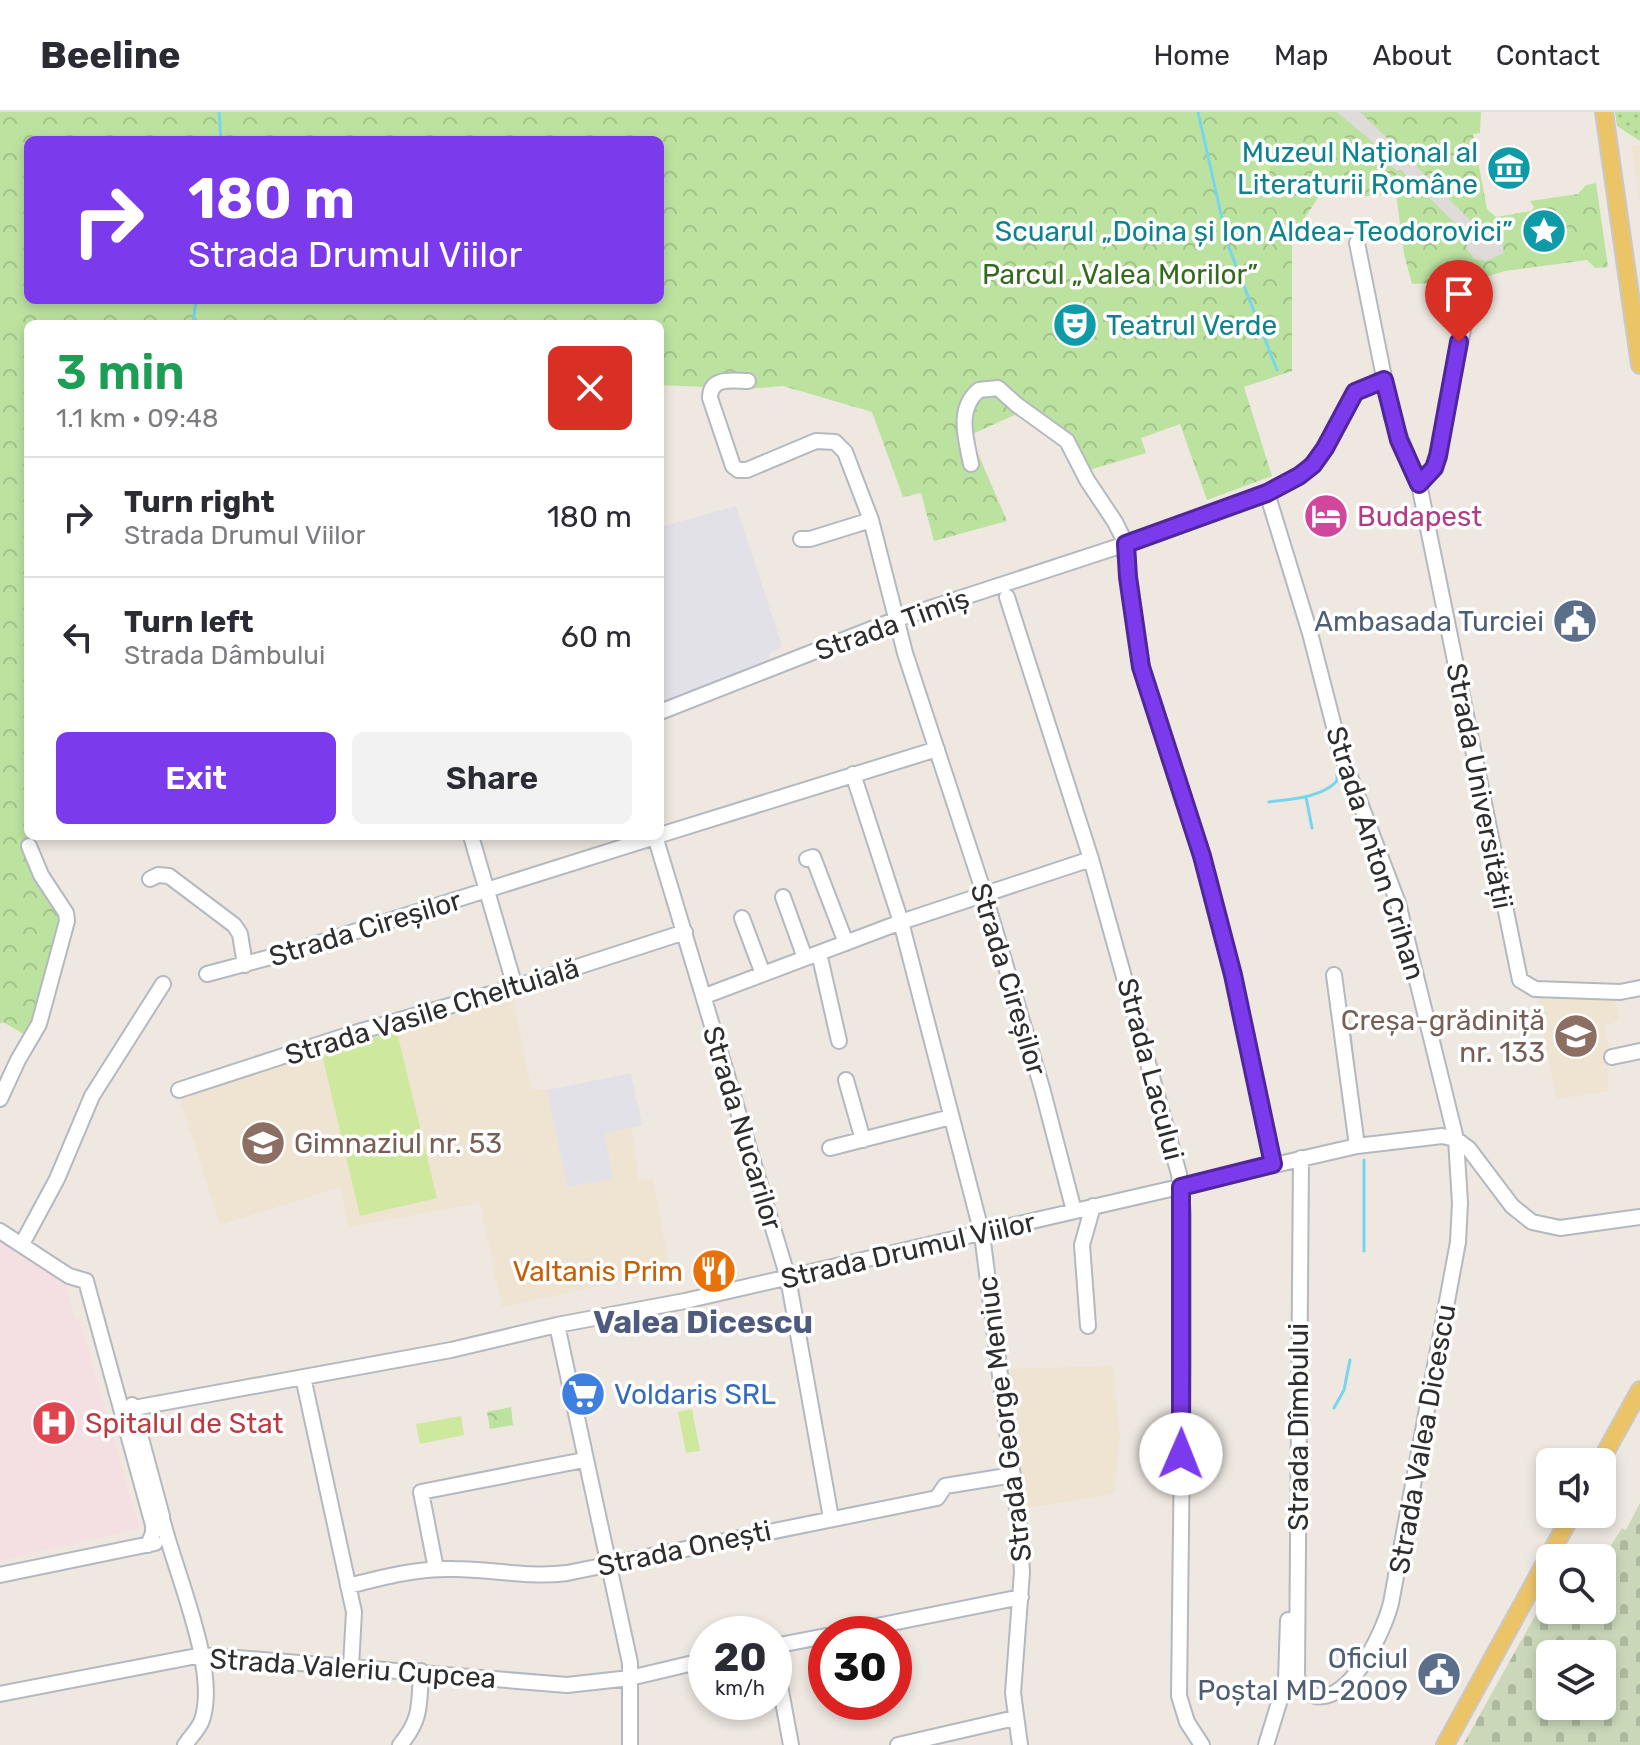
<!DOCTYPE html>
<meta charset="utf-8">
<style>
body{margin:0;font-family:Rubik,sans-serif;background:#f2f2f3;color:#2b2b33;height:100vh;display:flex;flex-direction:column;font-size:30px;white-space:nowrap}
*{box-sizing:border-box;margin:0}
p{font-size:26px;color:#7c7c81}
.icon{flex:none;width:44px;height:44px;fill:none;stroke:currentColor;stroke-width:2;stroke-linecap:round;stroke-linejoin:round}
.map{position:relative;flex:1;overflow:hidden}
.drawer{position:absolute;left:24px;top:208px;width:640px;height:520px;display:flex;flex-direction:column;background:#fff;border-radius:12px;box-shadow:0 4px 12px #0003}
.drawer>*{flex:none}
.top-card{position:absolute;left:24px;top:24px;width:640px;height:168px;border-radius:12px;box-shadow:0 4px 12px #0003;background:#7c3aed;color:#fff;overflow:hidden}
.tools{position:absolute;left:1536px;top:1336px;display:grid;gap:16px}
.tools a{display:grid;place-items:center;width:80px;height:80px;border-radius:12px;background:#fff;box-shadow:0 4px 12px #0003;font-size:40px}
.speed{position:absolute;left:688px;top:1504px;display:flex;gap:16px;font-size:40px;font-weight:700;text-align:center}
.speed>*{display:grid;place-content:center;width:104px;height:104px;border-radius:50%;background:#fff;box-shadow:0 4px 12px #0003;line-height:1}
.speed small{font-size:20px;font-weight:400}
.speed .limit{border:12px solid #d22;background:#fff;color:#111}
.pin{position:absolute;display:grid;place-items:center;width:68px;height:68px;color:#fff;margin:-82px -34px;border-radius:50% 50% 50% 0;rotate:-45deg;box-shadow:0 0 8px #0007}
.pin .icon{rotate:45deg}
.me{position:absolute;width:88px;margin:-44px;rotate:1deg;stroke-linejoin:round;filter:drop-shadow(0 0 6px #0008)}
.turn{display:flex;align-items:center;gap:28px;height:168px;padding:0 32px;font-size:36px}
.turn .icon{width:104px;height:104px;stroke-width:2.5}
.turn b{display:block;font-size:56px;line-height:68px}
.round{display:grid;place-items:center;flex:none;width:84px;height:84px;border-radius:12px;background:#f2f2f3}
.overview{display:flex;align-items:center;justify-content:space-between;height:136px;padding:0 32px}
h1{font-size:48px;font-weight:600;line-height:60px;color:#1e9e55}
.primary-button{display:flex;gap:16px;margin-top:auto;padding:16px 32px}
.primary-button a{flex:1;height:92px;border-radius:12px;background:#7c3aed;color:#fff;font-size:32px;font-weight:600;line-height:92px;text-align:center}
.primary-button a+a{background:#f2f2f3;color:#2b2b33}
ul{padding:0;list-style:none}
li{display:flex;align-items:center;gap:24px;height:120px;padding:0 32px;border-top:2px solid #e1e1e2}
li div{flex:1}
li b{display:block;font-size:30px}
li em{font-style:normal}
header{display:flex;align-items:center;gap:48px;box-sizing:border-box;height:112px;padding:0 40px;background:#fff;border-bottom:2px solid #e1e1e2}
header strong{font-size:38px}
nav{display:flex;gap:44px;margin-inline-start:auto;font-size:28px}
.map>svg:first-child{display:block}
.industrial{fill:#e2e1e7}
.education{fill:#efe3d2}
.medical{fill:#f4dfe2}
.grass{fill:url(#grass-dots)}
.forest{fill:url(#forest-crowns);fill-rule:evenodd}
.cemetery{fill:url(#cemetery-stones);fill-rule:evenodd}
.pitch{fill:#cee99d}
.plaza{fill:#dedbd8}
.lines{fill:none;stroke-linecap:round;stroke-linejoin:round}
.stream{stroke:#79d5eb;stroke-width:3}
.minor-casing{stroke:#b4b8c0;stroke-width:18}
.major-casing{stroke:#c9c9c9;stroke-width:20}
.minor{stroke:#fff;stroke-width:14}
.major{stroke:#ecc468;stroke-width:16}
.route-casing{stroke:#51269a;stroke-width:20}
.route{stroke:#7c3aed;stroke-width:14}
.labels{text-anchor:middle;stroke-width:7;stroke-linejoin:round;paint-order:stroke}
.culture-label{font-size:28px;fill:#0d838f;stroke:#fff;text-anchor:end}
.park-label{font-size:28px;fill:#336a1e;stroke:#fff}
.hotel-label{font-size:28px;fill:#b23c85;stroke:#fff;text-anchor:start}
.service-label{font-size:28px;fill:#4e5e75;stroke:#fff;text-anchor:end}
.street-label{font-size:28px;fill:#2e2e2e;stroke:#fff}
.education-label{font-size:28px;fill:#785e54;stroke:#fff;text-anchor:end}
.food-label{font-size:28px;fill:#c56008;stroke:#fff;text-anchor:end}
.shop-label{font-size:28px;fill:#366cbe;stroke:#fff;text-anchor:start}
.health-label{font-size:28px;fill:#be3a42;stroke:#fff;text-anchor:start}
.quarter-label{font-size:32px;font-weight:bold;fill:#4f5b7e;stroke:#fff}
</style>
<header>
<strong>Beeline</strong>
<nav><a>Home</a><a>Map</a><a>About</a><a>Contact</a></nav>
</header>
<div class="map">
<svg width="1640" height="1633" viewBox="0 0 1640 1633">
<defs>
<pattern id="grass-dots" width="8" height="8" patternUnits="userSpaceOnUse" patternTransform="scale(2)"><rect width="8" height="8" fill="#bce2a0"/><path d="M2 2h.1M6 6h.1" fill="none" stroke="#a2c28a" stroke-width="1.8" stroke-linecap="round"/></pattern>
<pattern id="forest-crowns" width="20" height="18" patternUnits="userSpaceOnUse" patternTransform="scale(2)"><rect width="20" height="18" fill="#bce2a0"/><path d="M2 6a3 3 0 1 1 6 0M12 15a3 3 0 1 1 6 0" fill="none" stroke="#a2c28a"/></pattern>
<pattern id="cemetery-stones" width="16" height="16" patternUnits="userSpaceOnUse" patternTransform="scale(2)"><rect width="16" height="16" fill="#cad8b9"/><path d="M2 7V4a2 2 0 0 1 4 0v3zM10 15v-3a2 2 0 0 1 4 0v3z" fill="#aeba9f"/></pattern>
</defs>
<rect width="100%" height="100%" fill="#eee8e1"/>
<!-- industrial -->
<path class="industrial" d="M736,394L782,534L770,541L768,550L662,592L660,585V415Z
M631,961L642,1013L605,1022L613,1067L567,1075L547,978Z"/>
<!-- education -->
<path class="education" d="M1640,33V91L1631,34Z
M1537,883L1615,887L1619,909L1604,914L1612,950L1607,956L1609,979L1556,987Z
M513,887L531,977L547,978L567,1075L613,1067L605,1022L631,1015L639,1068L653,1067L670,1159L502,1195L480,1091L348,1115L341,1075L220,1113L180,986L434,903Z
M1113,1254L1120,1325L1114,1382L1022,1397L1010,1257Z"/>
<!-- medical -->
<path class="medical" d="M0,1128L65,1170L75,1207L79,1206L139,1416L0,1449Z"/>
<!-- grass -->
<path class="grass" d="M1615,0H1640V29L1617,14Z"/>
<!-- forest -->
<path class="forest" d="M0,0H1481L1480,21L1473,22L1487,97L1496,105L1531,99L1534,95L1530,89L1578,82L1586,73L1596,71L1608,155L1595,156L1587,148L1505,159L1489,164L1482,173L1467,170L1412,172L1404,142L1396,82L1356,85V76L1324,77L1296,119L1292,120V259L1244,275L1272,364L1207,388L1180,312L1141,326L1146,341L1089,358C1073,319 1053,317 1017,302L970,323L1007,409L934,429L921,381L903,385L872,300L783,274L746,277L660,273V212H28V724H36L29,742L62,804L27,924L3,910L0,912ZM28,28H660V188H28Z
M511,1295L513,1313L490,1317L487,1300Z"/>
<!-- cemetery -->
<path class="cemetery" d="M1640,1391V1633H1463L1550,1477V1498H1602V1448L1622,1416L1626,1418ZM1550,1542H1602V1594H1550Z"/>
<!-- pitch -->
<path class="pitch" d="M1268,51L1273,78L1263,80L1258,53Z
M397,920L437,1086L360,1104L321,938Z
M692,1297L700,1339L686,1341L678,1300Z
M461,1304L464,1323L420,1332L416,1312Z"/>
<!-- plaza -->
<path class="plaza" d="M1337,0H1360L1394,33L1398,31L1412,45L1410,48L1478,116L1489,115L1495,120L1500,119L1504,141L1486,149L1474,147L1467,137V123L1400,57L1397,59L1384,47L1387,44L1369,27Z"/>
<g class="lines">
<!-- stream -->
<path class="stream" d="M219,0L221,28
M1198,0L1228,133L1277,258
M193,212L196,188
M1306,685L1312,716
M1269,690C1291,687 1321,686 1337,669V661
M1342,874L1348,909
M1350,923L1358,994
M1364,1139V1048
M1334,1296L1344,1278L1350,1248"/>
<!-- minor casing -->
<g class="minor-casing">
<path id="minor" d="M1357,131L1392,305L1419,372L1520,868L1535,877L1620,880L1640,876
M748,269C733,269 710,264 710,286L733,354L738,358H747L816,329L835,330L845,340L871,408L905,541L984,781L1042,976L1074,1099
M971,352C966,327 956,297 979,278L998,276L1017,293L1067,329L1087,368L1115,410L1126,432L1128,465L1141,555L1202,744L1233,863L1273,1052
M1419,372L1434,356L1438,344L1449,280L1473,174
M1267,381L1310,521L1340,638L1398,791L1456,1027L1460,1091L1458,1130L1391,1491C1384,1519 1348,1599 1309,1582C1300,1578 1298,1571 1297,1562L1301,1046
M801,427H810L871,408
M1007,485L1091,747L1179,1062L1183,1102V1253L1179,1584L1187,1610L1202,1633
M660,600L897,507L1126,432L1267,381L1307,358L1325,336L1355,280L1384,268
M853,662L901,810L982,1122L1019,1412L1022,1460L1013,1581L1020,1633
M660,723L937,637
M471,724L515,875
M655,724L788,1166L831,1406
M807,747L813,745L846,831
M150,767L158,763L169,764L234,813L240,822L245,853
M783,785L805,846
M742,806L763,862
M819,841L839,929
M207,862L290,840L658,724
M1334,863L1357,1034
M705,884L901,810L1091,747
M1612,945L1640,939
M846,968L863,1028
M179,978L351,922L515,875L685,820
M0,987L18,948L39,912L67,809L66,801L41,763L29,734
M830,1036L951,1005
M0,1119L69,1164L86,1169L153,1413V1421L148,1433
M22,1132L57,1067L92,984L163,872
M557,1213L630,1551V1633
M1088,1214L1082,1133L1093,1094
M303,1265L354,1500L351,1554
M132,1293L162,1404L163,1416
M123,1298L451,1238L557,1213L685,1189L1357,1034L1442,1024L1456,1027L1469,1037L1512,1094L1532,1110L1560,1116L1640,1105
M163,1410C176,1462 219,1559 202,1608C199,1617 190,1625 185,1633
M436,1457L421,1380L584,1348
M0,1463L155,1431
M348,1474C383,1465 417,1456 454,1457C492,1457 528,1466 567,1461L937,1386L945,1374L1013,1363
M837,1522L1021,1485
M774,1534L826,1524
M774,1541L791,1633
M0,1582L202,1543L567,1573L630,1566L706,1548
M400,1633C422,1607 419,1592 421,1559
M898,1633L1015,1606
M1266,1633L1286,1568L1288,1508"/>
</g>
<!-- major casing -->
<g class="major-casing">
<path id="major" d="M1604,0L1640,253
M1600,1350L1640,1278
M1445,1633L1572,1402"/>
</g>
<!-- minor -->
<use href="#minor" class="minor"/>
<!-- major -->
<use href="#major" class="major"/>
</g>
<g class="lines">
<!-- route casing -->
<g class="route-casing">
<path id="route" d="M1181,1342V1075L1273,1052L1233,863L1202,744L1141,555L1128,465L1126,432L1267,381L1299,364L1313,353L1325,336L1355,280L1384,268L1399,328L1419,372L1434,356L1438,344L1459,230"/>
</g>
<!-- route -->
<use href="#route" class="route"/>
</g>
<!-- icons -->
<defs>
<g id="museum-disc" transform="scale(2.3)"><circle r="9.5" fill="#0f9aa8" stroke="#fff"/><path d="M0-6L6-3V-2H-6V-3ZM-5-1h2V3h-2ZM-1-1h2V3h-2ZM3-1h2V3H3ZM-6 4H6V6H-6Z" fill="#fff"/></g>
<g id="sight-disc" transform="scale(2.3)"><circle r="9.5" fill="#0f9aa8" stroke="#fff"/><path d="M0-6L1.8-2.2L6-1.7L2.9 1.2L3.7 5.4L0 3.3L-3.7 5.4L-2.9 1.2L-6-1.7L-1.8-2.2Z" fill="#fff"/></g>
<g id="theatre-disc" transform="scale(2.3)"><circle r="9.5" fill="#0f9aa8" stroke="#fff"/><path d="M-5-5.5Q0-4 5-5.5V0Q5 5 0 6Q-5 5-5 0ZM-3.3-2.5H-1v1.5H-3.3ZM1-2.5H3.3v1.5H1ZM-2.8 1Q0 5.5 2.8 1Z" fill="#fff"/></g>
<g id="hotel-disc" transform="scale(2.3)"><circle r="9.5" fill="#d1479c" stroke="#fff"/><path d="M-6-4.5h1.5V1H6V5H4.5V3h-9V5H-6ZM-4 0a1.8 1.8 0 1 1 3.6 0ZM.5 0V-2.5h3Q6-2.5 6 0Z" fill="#fff"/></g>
<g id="civic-disc" transform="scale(2.3)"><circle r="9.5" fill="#5c6f8a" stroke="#fff"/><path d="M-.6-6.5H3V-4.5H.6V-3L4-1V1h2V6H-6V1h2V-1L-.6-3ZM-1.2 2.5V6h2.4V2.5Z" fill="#fff"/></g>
<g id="school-disc" transform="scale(2.3)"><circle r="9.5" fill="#8d6e63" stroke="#fff"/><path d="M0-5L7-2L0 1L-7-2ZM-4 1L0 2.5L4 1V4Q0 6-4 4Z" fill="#fff"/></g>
<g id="restaurant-disc" transform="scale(2.3)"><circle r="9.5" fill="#e8710a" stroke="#fff"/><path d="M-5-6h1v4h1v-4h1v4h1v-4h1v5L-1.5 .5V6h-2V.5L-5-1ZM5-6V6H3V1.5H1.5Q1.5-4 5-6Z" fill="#fff"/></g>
<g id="supermarket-disc" transform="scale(2.3)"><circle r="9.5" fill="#3f7fe0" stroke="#fff"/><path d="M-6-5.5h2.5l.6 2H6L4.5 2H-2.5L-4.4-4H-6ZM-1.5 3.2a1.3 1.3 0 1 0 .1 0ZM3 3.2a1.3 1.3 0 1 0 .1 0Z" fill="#fff"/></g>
<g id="hospital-disc" transform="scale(2.3)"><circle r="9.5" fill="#e0444e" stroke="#fff"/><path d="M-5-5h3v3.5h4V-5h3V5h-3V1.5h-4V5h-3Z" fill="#fff"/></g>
</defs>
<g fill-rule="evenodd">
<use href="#museum-disc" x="1509" y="56"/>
<use href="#sight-disc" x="1544" y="119"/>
<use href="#theatre-disc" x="1075" y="213"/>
<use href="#hotel-disc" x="1326" y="404"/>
<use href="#civic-disc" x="1575" y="509"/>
<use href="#school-disc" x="1576" y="924"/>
<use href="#school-disc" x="263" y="1031"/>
<use href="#restaurant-disc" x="714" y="1159"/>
<use href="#supermarket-disc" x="583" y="1282"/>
<use href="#hospital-disc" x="54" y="1311"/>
<use href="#civic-disc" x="1439" y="1562"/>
</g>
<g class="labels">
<!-- culture labels -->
<g class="culture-label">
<text x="1478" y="50">Muzeul Național al<tspan x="1478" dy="32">Literaturii Române</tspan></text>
<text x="1513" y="129">Scuarul „Doina și Ion Aldea-Teodorovici”</text>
<text x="1106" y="223" text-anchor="start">Teatrul Verde</text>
</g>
<!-- park labels -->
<g class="park-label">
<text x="1120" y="172">Parcul „Valea Morilor”</text>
</g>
<!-- hotel labels -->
<g class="hotel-label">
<text x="1357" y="414">Budapest</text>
</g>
<!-- service labels -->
<g class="service-label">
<text x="1544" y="519">Ambasada Turciei</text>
<text x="1408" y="1556">Oficiul<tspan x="1408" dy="32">Poștal MD-2009</tspan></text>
</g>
<!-- street labels -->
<g class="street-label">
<text transform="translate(892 512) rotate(-20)" y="10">Strada Timiș</text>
<text transform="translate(1480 674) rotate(79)" y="10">Strada Universității</text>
<text transform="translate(1376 741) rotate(72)" y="10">Strada Anton Crihan</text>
<text transform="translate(365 816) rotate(-17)" y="10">Strada Cireșilor</text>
<text transform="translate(1009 867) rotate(73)" y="10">Strada Cireșilor</text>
<text transform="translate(432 899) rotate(-17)" y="10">Strada Vasile Cheltuială</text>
<text transform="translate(1151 957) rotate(75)" y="10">Strada Lacului</text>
<text transform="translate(743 1016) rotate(73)" y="10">Strada Nucarilor</text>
<text transform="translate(908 1138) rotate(-13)" y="10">Strada Drumul Viilor</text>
<text transform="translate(1004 1307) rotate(-97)" y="10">Strada George Meniuc</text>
<text transform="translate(1298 1315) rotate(-90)" y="10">Strada Dîmbului</text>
<text transform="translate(1422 1327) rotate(-80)" y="10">Strada Valea Dicescu</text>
<text transform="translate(684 1436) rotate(-12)" y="10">Strada Onești</text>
<text transform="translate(353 1556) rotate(4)" y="10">Strada Valeriu Cupcea</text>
</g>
<!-- education labels -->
<g class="education-label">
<text x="1545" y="918">Creșa-grădiniță<tspan x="1545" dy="32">nr. 133</tspan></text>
<text x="294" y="1041" text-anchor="start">Gimnaziul nr. 53</text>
</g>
<!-- food labels -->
<g class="food-label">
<text x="683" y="1169">Valtanis Prim</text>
</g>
<!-- shop labels -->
<g class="shop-label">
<text x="614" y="1292">Voldaris SRL</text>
</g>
<!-- health labels -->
<g class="health-label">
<text x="85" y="1321">Spitalul de Stat</text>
</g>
<!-- quarter labels -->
<g class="quarter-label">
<text x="703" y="1221">Valea Dicescu</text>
</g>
</g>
</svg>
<div class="tools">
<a><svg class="icon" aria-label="sound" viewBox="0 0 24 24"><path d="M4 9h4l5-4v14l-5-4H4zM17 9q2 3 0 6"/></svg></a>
<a><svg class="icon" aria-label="search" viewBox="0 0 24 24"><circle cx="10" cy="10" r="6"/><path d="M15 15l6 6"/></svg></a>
<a><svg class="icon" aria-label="layers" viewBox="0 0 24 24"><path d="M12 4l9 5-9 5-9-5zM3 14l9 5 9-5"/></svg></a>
</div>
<div class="speed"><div>20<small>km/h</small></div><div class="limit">30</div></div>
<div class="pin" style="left:1459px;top:230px;background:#d93025"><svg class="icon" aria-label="arrive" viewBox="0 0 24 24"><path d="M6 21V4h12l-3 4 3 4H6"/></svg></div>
<svg class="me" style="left:1181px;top:1342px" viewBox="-20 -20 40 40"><circle r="19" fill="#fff"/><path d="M0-13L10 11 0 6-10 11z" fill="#7c3aed"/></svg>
<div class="top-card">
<div class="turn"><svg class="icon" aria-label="right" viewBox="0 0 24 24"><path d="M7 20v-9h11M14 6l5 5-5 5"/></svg><div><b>180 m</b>Strada Drumul Viilor</div></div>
</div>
<section class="drawer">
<div class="overview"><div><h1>3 min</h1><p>1.1 km · 09:48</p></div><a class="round" style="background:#d93025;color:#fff"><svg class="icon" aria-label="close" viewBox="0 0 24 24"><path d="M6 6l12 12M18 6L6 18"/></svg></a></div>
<ul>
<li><svg class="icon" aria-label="right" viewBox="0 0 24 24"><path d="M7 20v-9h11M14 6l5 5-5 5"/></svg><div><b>Turn right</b><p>Strada Drumul Viilor</p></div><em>180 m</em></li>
<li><svg class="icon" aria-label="left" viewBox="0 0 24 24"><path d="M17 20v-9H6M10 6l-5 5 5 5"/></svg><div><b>Turn left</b><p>Strada Dâmbului</p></div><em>60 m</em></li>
</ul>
<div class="primary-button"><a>Exit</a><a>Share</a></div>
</section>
</div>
